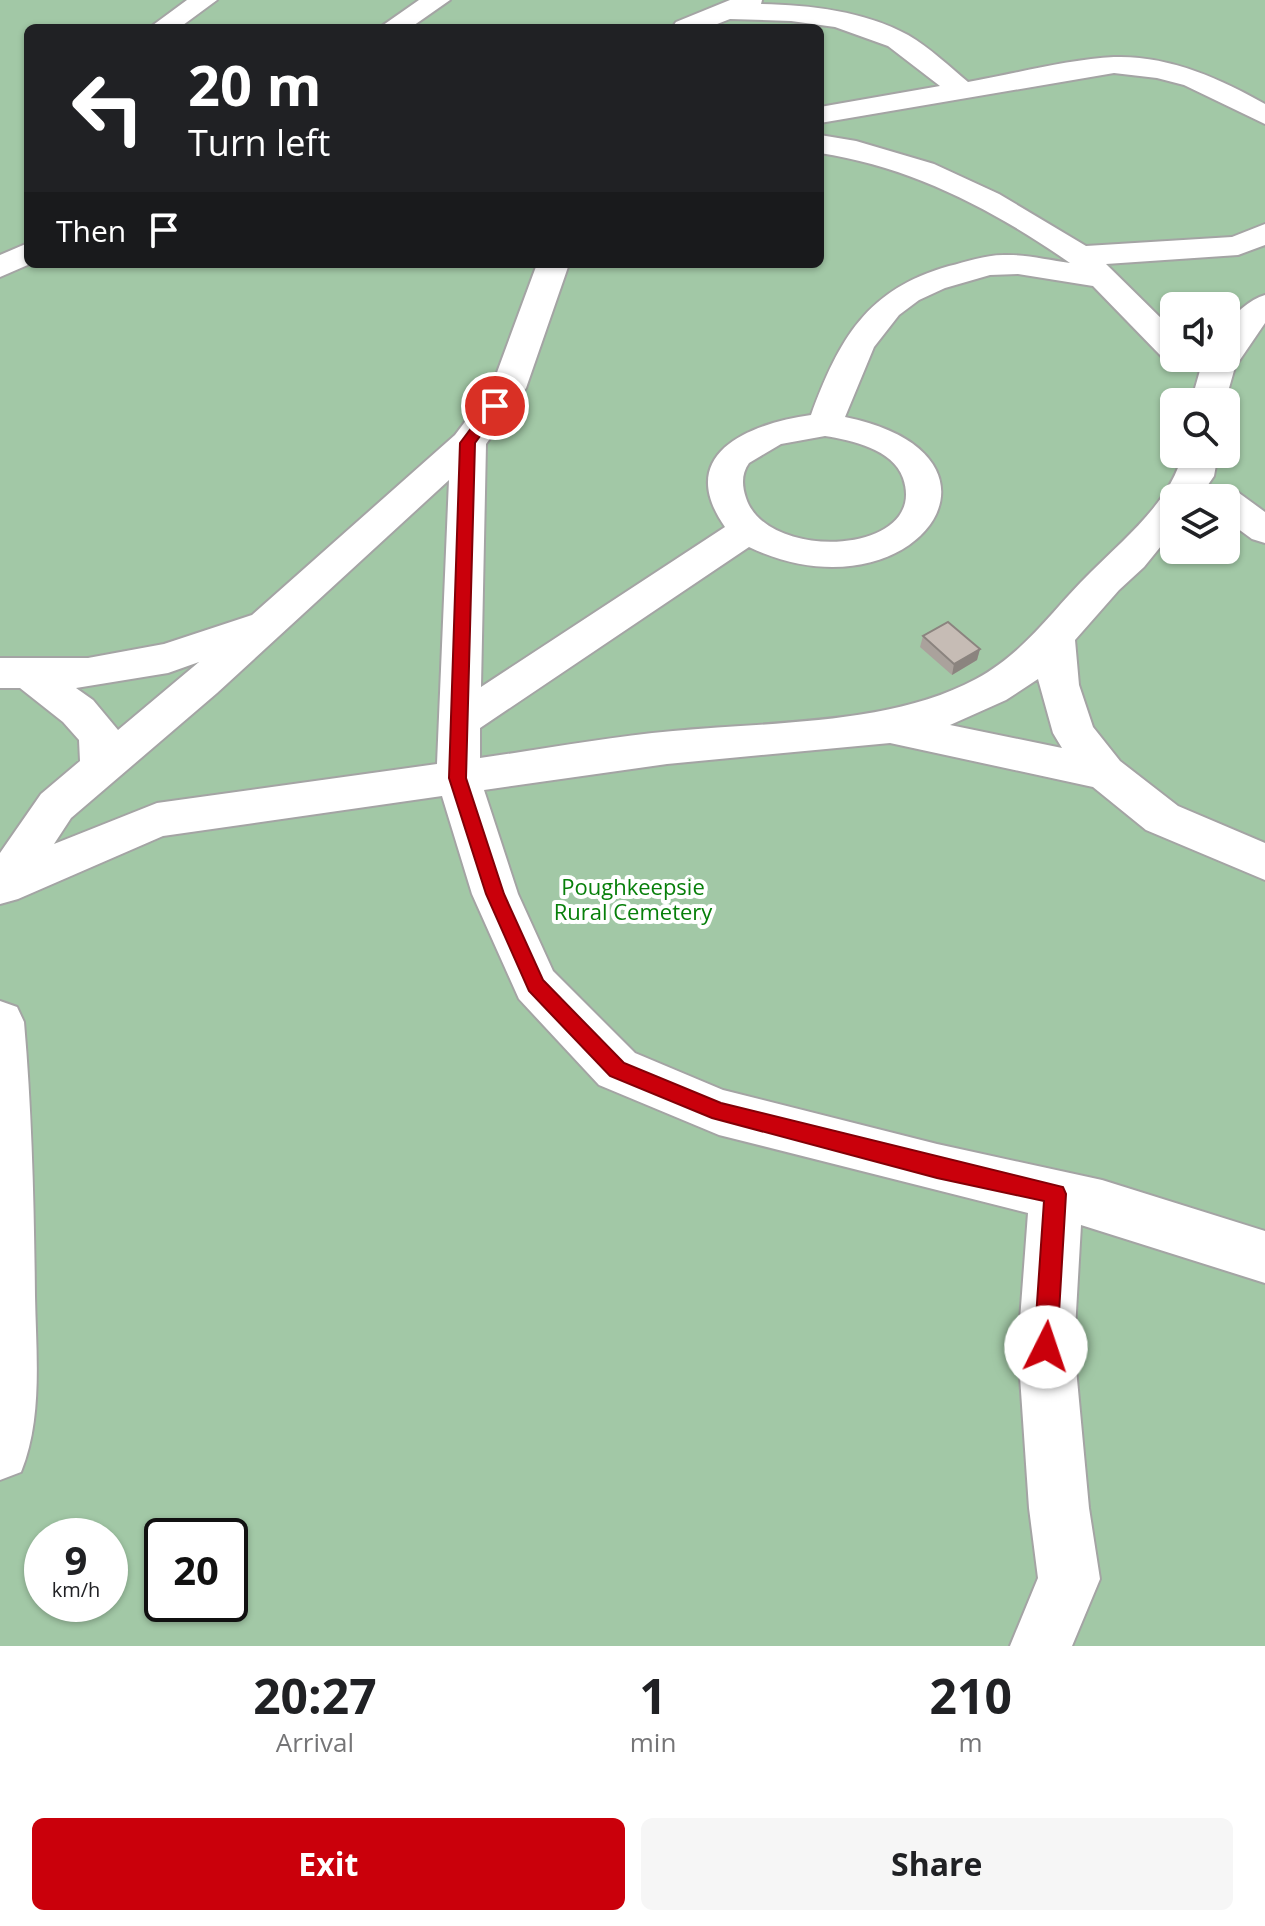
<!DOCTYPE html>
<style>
body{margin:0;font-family:"Open Sans",sans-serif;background:#f6f6f6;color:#202124;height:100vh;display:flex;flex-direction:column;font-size:30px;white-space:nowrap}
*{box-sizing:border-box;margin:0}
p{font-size:26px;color:#757577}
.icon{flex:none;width:44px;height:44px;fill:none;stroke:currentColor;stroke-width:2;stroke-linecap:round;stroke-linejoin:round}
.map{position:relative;height:1646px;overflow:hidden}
.side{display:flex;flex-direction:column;background:#fff;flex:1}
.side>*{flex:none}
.banner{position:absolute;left:24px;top:24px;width:800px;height:244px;border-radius:12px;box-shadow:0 2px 6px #0004;background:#202124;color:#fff;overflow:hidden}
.tools{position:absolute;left:1160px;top:292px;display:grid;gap:16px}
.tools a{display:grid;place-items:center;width:80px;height:80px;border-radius:12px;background:#fff;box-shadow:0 2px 6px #0004;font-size:40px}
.speed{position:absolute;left:24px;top:1518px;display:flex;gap:16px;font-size:40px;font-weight:700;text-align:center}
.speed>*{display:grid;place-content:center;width:104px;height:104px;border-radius:50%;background:#fff;box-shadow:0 2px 6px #0004;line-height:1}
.speed small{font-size:20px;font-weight:400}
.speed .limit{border:4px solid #111;border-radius:12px;background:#fff;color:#111}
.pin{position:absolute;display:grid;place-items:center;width:68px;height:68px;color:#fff;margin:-34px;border:4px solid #fff;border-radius:50%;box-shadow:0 2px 8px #0007}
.me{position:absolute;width:88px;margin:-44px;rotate:4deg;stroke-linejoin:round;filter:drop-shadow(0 0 6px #0008)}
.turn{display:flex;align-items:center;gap:28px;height:168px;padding:0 32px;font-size:36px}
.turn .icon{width:104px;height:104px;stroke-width:2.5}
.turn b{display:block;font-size:56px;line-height:68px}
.then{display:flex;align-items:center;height:76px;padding:0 32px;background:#0003;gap:16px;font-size:30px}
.eta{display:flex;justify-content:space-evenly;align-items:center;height:136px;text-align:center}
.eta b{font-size:48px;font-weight:700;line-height:56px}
.button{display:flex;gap:16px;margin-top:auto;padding:16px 32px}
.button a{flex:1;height:92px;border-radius:12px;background:#ca000b;color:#fff;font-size:32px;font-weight:700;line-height:92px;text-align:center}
.button a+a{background:#f6f6f6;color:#202124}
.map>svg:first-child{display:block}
.cemetery{fill:#a2c8a6;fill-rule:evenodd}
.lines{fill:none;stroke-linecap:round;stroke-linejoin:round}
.minor-casing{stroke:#a4a4a4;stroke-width:4}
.minor{fill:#fff;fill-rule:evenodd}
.wall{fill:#aaa29c}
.shaded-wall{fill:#8b847f}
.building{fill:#c6bcb5;stroke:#8b847f;stroke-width:2}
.route{fill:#ca000b;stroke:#830007;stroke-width:2}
.labels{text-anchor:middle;stroke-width:8;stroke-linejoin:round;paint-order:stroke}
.park-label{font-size:22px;fill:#077f0a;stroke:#fff}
</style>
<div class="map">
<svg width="1265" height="1646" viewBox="0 0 1265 1646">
<rect width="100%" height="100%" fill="#efeae2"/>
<!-- cemetery -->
<path class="cemetery" d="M0,0H1265V1646H0ZM28,28H820V264H28ZM1174,306H1226V358H1174ZM1174,402H1226V454H1174ZM1174,498H1226V550H1174ZM42,1536H110V1604H42ZM162,1536H230V1604H162Z"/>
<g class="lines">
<!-- minor casing -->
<g class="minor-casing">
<path id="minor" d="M187,0H217L179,28H149Z
M419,0H450L410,28H379Z
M730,0H762L761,4C810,5 864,11 908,35C930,48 949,66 968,82C1013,74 1070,59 1114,57C1167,55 1220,78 1265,104V124L1184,85L1157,78L1114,73L820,123V107L940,86L888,46L835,27L791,21L730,19L707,28H672L676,22Z
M820,135L856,141L934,164L999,194L1086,246L1232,237L1265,224V245L1238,255L1106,264L1174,331V358H1182L1162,357L1093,286L1018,274L990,275L945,288L919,300L899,315L874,347L845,417C1035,456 912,624 749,547L480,728V758C544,749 608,737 673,731C769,722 891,725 976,679C1027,651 1051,611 1091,572C1123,540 1173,499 1182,454H1218L1214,476L1199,498H1174V530L1144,567L1119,590L1075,640L1079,685L1093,727L1120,761L1178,806L1265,843V880L1146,830L1093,787L890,743L667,764L484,790L518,894L553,971L635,1053L723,1090L937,1144L1102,1180L1265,1231V1283L1081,1225L1074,1347L1089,1508L1100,1579L1072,1646H1010L1038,1578L1029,1508L1018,1347L1028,1213L719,1135L599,1085L519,999L472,894L442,796L163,836L18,899L0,904V853L41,794L80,761L79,740L63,722L20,688H0V658H88L164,644L252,615L455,435L492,386L537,264H569L526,388L486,444L481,687L725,527C674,454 748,424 811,415C839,339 867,289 949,266C966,262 985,255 1003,255C1025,254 1048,260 1070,263C994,210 912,167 820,153ZM825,436C851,440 893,449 903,478C930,555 767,563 746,498C742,486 741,474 749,463L781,444ZM449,480L437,764L157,803L54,844L71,818L217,693ZM199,662L118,730L93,700L76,688L168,673ZM1038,679L1053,733L1062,748L950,725L1006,700Z
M28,243L30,264L0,277V255Z
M1265,295V323L1235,367L1225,402H1191L1201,367L1207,358H1226C1226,350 1224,339 1226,331C1230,315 1251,299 1265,295Z
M1226,490L1239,493L1265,512V543L1252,539L1226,520V498H1210L1213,493Z
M0,1001L17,1007L24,1022C32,1113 34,1205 35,1296C36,1353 43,1418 21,1472L0,1480Z"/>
</g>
<!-- minor -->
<use href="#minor" class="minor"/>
</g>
<!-- wall -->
<path class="wall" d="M923,636L980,649L977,660L952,675L920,647Z"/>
<!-- shaded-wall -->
<path class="shaded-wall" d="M980,649L977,660L952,675L954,664Z"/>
<!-- building -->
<path class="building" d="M948,622L980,649L954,664L923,636Z"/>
<!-- route -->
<path class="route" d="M495,402L502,406L475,443L466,778L504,894L543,980L624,1063L721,1103L1063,1187L1066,1194L1057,1347L1054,1355L1046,1359L1038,1355L1034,1347L1044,1201L937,1178L712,1118L610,1076L529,991L486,894L449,778L460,443L490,403Z"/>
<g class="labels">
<!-- park labels -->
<g class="park-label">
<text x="633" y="895">Poughkeepsie<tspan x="633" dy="25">Rural Cemetery</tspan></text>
</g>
</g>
</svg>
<div class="tools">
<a><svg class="icon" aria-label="sound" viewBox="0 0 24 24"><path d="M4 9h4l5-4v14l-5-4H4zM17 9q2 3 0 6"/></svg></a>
<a><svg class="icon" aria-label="search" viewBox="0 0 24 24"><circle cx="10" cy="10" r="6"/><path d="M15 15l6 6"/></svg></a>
<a><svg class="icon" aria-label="layers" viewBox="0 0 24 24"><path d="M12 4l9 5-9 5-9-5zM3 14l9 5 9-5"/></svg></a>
</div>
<div class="speed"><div>9<small>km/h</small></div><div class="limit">20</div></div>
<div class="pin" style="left:495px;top:406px;background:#d93025"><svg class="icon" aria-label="arrive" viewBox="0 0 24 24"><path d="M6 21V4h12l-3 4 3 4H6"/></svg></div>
<svg class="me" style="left:1046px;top:1347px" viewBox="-20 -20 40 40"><circle r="19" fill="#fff"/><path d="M0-13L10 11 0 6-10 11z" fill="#ca000b"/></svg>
<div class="banner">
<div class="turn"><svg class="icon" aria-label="left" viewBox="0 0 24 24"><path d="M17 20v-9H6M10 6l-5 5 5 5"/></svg><div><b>20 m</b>Turn left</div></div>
<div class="then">Then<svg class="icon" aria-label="arrive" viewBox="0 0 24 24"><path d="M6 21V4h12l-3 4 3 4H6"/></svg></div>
</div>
</div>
<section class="side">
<div class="eta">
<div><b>20:27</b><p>Arrival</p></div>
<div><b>1</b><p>min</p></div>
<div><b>210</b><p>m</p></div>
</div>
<div class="button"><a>Exit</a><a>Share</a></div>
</section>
